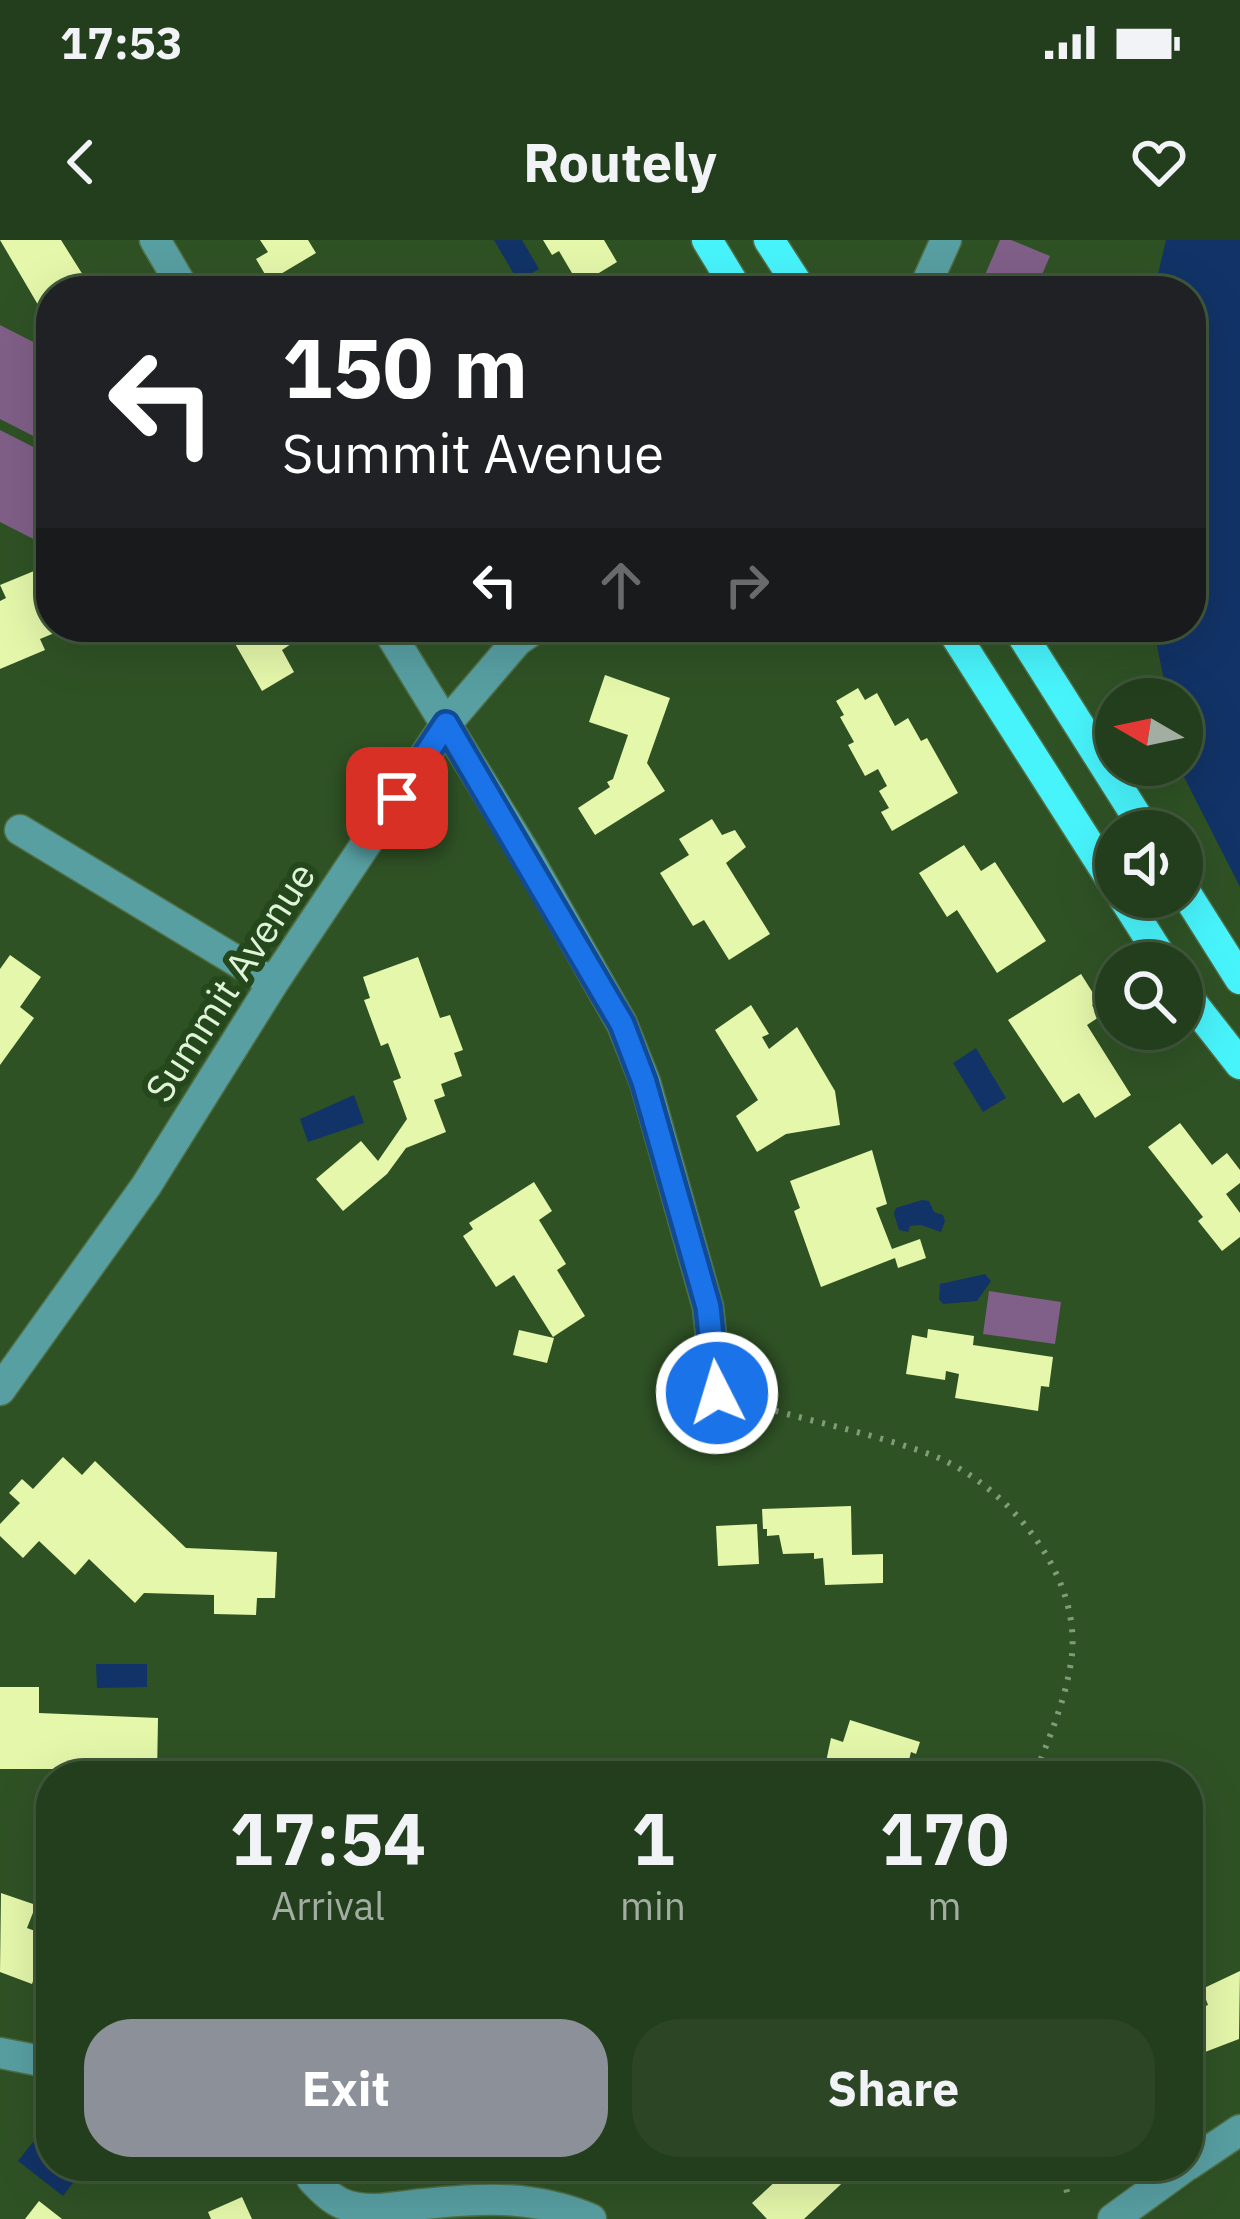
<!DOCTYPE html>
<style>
body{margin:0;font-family:"IBM Plex Sans",sans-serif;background:#2b4525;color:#f1f3f6;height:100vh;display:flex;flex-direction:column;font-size:45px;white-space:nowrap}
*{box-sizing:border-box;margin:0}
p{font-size:39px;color:#a3aea3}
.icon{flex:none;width:66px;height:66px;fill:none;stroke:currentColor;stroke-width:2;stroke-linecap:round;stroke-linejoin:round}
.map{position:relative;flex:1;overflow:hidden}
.drawer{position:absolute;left:36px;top:1521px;width:1167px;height:420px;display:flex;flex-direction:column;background:#233e1c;border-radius:48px;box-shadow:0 12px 48px #0002,0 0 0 3px #40573b}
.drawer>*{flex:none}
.hud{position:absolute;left:36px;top:36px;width:1170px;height:366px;border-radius:48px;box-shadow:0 12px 48px #0002,0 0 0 3px #40573b;background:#202124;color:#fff;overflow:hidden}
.needle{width:78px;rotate:279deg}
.fabs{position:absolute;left:1095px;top:438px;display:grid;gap:24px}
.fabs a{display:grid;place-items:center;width:108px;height:108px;border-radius:50%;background:#233e1c;box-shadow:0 12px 48px #0002,0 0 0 3px #40573b;font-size:60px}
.pin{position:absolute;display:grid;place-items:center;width:102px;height:102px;color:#fff;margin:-51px;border-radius:24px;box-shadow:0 6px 18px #0006}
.me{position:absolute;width:132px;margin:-66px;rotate:355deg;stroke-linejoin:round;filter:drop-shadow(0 0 9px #0008)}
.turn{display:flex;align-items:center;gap:42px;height:252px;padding:0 48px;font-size:54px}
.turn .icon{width:156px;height:156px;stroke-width:2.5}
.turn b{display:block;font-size:84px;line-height:102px}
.lanes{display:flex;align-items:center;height:114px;padding:0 48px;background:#0003;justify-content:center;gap:60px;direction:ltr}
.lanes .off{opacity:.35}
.eta{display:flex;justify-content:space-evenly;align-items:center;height:204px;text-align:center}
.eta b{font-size:72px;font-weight:700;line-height:84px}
.button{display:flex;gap:24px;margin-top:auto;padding:24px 48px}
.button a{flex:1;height:138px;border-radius:48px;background:#8c9099;color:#fff;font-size:48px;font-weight:700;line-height:138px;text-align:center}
.button a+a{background:#2b4525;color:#f1f3f6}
.status{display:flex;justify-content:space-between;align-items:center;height:84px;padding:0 60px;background:#233e1c;direction:ltr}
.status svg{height:33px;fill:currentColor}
header{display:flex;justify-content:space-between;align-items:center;height:156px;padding:0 48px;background:#233e1c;font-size:54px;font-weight:700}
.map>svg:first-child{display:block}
.green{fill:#805f88}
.water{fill:#123367}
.building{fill:#e4f7aa}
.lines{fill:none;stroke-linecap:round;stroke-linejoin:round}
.minor-casing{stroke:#4f6f46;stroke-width:33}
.major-casing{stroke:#4f6f46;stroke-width:33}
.path{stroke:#809c78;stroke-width:6;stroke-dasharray:3 9;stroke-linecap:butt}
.minor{stroke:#589fa2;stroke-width:30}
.major{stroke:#48f4fc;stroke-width:30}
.route-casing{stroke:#114b97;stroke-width:30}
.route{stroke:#1a73e8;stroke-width:21}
.labels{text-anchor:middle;stroke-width:12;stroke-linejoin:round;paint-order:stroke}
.street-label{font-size:39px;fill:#e0f4da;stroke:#24471b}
</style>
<div class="status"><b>17:53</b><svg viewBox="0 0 49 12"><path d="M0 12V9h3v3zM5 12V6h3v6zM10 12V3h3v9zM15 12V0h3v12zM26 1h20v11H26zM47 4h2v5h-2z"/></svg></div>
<header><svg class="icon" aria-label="back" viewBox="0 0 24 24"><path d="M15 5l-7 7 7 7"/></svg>Routely<svg class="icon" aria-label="heart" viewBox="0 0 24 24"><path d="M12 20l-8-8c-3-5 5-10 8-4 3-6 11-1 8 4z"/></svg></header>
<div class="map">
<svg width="1240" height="1979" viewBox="0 0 1240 1979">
<rect width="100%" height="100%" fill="#2f5225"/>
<!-- green -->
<path class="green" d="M1000,0H1011L1050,16L1035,51H978Z
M0,85L51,111V205L0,179Z
M0,190L51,216V308L0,282Z
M989,1051L1061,1062L1055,1104L983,1094Z"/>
<!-- water -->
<path class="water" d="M494,0H522L539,29L518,41Z
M1166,0H1240V647L1178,525H1182V459H1168L1153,387H1191V51H1154Z
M976,808L1006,858L983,872L953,823Z
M354,855L364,883L308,902L300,879Z
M922,960L929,961L934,972L943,975L945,981L941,992L921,985L910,986L908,992L899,990L894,974L896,968Z
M985,1034L991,1041L977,1061L943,1064L939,1059L940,1044Z
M96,1424H147V1447L97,1448Z
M33,1902L51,1915V1926H65L78,1936L63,1956L18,1921Z"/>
<!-- building -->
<path class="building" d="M0,0H61L93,51H51V87Z
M260,0H308L316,13L269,41L256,19L268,12Z
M543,0H604L617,22L579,45L559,11L552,15Z
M51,324V387H69L40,399L45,410L0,429V361L6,358L0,345Z
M203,387H285L294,402L282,410L294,432L262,451L226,388L216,393Z
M692,387H745L732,395L727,387L701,403Z
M605,435L670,458L647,523L665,551L595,595L578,568L610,547L607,542L613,539L628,495L589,482Z
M858,448L865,460L877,453L895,486L908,478L921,501L927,498L958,553L892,591L881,572L889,568L879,551L887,546L878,529L865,536L848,505L854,502L840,477L844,475L836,461Z
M712,579L722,595L735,590L746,607L726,623L770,694L729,720L704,680L693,686L660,633L689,615L679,599Z
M964,605L981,631L995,622L1046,701L997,733L957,670L947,677L919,633Z
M10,715L41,737L20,767L34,778L0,825V729Z
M418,717L440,778L450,775L463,810L454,813L462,836L441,844L445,856L434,860L446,892L406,908L387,934L343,971L316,939L361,901L378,921L407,879L393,841L401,838L388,803L381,806L364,760L370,758L363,737Z
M1081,734L1098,761L1092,765L1099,777L1087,785L1131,855L1095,878L1079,853L1063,863L1008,780Z
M751,765L769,794L762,797L769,809L797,787L835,851L840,885L786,894L757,912L736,876L758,860L715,790Z
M1180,883L1212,925L1227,913L1240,930V943L1226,954L1240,973V997L1222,1011L1198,981L1203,977L1148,907Z
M872,910L887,964L876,968L892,1009L920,999L926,1018L898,1028L895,1018L821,1047L794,971L800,968L790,941Z
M534,942L552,971L539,980L566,1024L557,1030L585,1076L553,1097L514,1035L496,1047L463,996L473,989L469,983Z
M928,1089L974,1096L973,1105L1053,1117L1049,1147L1041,1146L1038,1171L955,1158L959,1134L946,1131L945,1140L906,1134L912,1095L927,1098Z
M519,1090L554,1098L547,1123L513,1115Z
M63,1217L82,1235L95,1221L186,1308L277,1312L275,1358H257L256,1375L214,1374V1355L144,1353L135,1363L89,1319L75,1335L39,1301L23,1318L0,1296V1284L20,1263L9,1253L22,1239L33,1249Z
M851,1266L852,1315L883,1314V1343L825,1345L823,1318L814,1319V1313L783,1314L779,1295L767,1296V1289H763L762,1269Z
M757,1284L759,1324L718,1326L716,1286Z
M0,1447H39V1473L158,1478L157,1536H107V1529H0Z
M850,1480L920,1502L916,1514L911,1512L905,1536H823L831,1498L843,1502Z
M1086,1530L1135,1532V1536H1085Z
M1,1653L36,1665L27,1688L51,1697V1734L37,1729L32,1744L0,1732Z
M1240,1731L1239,1799L1192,1817L1188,1782L1201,1777L1198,1769L1208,1765L1202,1749Z
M792,1926H850L855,1931L804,1979H767L752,1963Z
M242,1957L252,1979H211L208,1972Z
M39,1961L62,1979H25Z"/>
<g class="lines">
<!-- minor casing -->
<g class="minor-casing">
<path id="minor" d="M155,0L185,51
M923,51L946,0
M386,387L526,615L622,784L645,842L708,1067L717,1153L699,1179
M20,590L273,743
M0,1150L146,946L273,743L446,484L517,401L537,387
M0,1813L51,1823
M1188,1925L1240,1890
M312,1939C323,1950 333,1962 349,1966C373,1973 400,1966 424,1964C485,1958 534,1955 591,1979
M1113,1979L1186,1926"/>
</g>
<!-- major casing -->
<g class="major-casing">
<path id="major" d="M707,0L738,51
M769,0L802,51
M950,387L1116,647
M1017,387L1146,591
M1182,647L1240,739
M1123,657L1165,723
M1182,750L1240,824"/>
</g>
<!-- path -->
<path class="path" d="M741,1161C803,1180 868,1192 929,1214C1005,1242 1085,1336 1071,1422C1065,1461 1049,1499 1034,1536
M1061,1926L1069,1961"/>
<!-- minor -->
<use href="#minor" class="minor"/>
<!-- major -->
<use href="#major" class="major"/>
</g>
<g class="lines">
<!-- route casing -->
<g class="route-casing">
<path id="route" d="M397,558L446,484L622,784L644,842L708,1067L717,1153"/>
</g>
<!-- route -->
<use href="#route" class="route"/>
</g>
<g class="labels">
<!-- street labels -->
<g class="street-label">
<text transform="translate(230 742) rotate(-57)" y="14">Summit Avenue</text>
</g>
</g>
</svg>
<div class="fabs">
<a><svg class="needle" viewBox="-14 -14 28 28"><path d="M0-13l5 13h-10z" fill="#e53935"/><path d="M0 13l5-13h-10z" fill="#a3aea3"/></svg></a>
<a><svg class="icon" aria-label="sound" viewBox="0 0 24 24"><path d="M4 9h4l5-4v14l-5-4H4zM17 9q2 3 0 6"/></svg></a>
<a><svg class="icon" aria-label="search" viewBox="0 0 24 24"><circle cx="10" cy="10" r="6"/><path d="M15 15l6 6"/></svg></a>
</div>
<div class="pin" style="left:397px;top:558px;background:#d93025"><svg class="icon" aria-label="arrive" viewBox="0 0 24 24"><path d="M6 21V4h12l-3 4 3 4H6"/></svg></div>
<svg class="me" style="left:717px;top:1153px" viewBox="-20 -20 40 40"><circle r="17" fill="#1a73e8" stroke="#fff" stroke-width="3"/><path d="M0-11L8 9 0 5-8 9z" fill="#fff"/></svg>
<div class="hud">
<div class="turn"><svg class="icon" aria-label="left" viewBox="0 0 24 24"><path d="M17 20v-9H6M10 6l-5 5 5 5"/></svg><div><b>150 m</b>Summit Avenue</div></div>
<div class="lanes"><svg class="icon" aria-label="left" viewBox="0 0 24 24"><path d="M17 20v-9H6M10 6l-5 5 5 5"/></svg><svg class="icon off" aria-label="ahead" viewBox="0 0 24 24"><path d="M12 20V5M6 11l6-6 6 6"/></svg><svg class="icon off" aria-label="right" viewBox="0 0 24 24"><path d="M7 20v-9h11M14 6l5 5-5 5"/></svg></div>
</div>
<section class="drawer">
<div class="eta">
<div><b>17:54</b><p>Arrival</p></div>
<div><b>1</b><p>min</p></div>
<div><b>170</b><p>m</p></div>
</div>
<div class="button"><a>Exit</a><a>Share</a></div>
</section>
</div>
